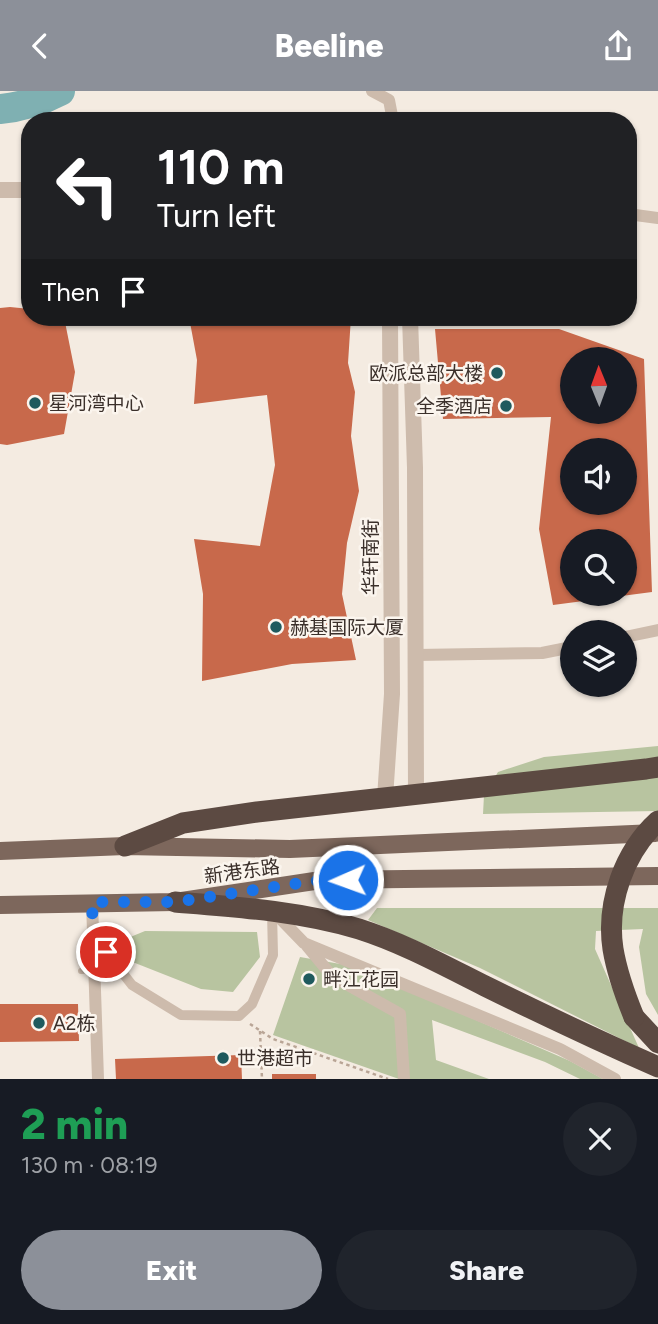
<!DOCTYPE html>
<meta charset="utf-8">
<style>
body{margin:0;font-family:Figtree,"Noto Sans SC",sans-serif;background:#20242c;color:#f1f3f6;height:100vh;display:flex;flex-direction:column;font-size:26px;white-space:nowrap}
*{box-sizing:border-box;margin:0}
p{font-size:23px;color:#9ea1a6}
.icon{flex:none;width:38px;height:38px;fill:none;stroke:currentColor;stroke-width:2;stroke-linecap:round;stroke-linejoin:round}
.map{position:relative;height:988px;overflow:hidden}
.sheet{display:flex;flex-direction:column;background:#171b24;flex:1}
.sheet>*{flex:none}
.guide{position:absolute;left:21px;top:21px;width:616px;height:214px;border-radius:28px;box-shadow:0 2px 5px #0004;background:#202124;color:#fff;overflow:hidden}
.needle{width:46px;rotate:359deg}
.tools{position:absolute;left:560px;top:256px;display:grid;gap:14px}
.tools a{display:grid;place-items:center;width:77px;height:77px;border-radius:50%;background:#171b24;box-shadow:0 2px 5px #0004;font-size:35px}
.pin{position:absolute;display:grid;place-items:center;width:60px;height:60px;color:#fff;margin:-30px;border:4px solid #fff;border-radius:50%;box-shadow:0 2px 7px #0007}
.me{position:absolute;width:77px;margin:-38px;rotate:268deg;stroke-linejoin:round;filter:drop-shadow(0 0 5px #0008)}
.turn{display:flex;align-items:center;gap:24px;height:147px;padding:0 21px;font-size:32px}
.turn .icon{width:91px;height:91px;stroke-width:2.5}
.turn b{display:block;font-size:49px;line-height:60px}
.then{display:flex;align-items:center;height:66px;padding:0 21px;background:#0003;gap:14px;font-size:26px}
.round{display:grid;place-items:center;flex:none;width:74px;height:74px;border-radius:37px;background:#20242c}
.head{display:flex;align-items:center;justify-content:space-between;height:119px;padding:0 21px}
h1{font-size:42px;font-weight:800;line-height:52px;color:#1e9e55}
.button{display:flex;gap:14px;margin-top:auto;padding:14px 21px}
.button a{flex:1;height:80px;border-radius:42px;background:#8c9099;color:#fff;font-size:28px;font-weight:800;line-height:80px;text-align:center}
.button a+a{background:#20242c;color:#f1f3f6}
header{display:flex;justify-content:space-between;align-items:center;height:91px;padding:0 21px;background:#8c9099;color:#fff;font-size:32px;font-weight:800}
.map>svg:first-child{display:block}
.green{fill:#b8c4a0}
.lines{fill:none;stroke-linecap:round;stroke-linejoin:round}
.river{stroke:#7fb0b2;stroke-width:30}
.building{fill:#c8694b;fill-rule:evenodd}
.path{stroke:#b9a596;stroke-width:2.5;stroke-dasharray:3.5 3.5;stroke-linecap:butt}
.service{stroke:#cdbbac;stroke-width:6}
.pedestrian{stroke:#cdbbac;stroke-width:10}
.minor{stroke:#cdbbac;stroke-width:12}
.tertiary{stroke:#cdbbac;stroke-width:16}
.primary{stroke:#7d675c;stroke-width:18}
.motorway{stroke:#5c4a42;stroke-width:21}
.motorway-bridge{stroke:#5c4a42;stroke-width:21}
.route{stroke:#1a73e8;stroke-width:12;stroke-dasharray:0 21.6}
.poi-dot{fill:#1f5a5e;stroke:#fbf5ee;stroke-width:2.5}
.labels{text-anchor:middle;stroke-width:5;stroke-linejoin:round;paint-order:stroke}
.poi-label{font-size:19px;fill:#3b302b;stroke:#fbf5ee;text-anchor:start}
.street-label{font-size:19px;fill:#3b302b;stroke:#fbf5ee}
</style>
<header><svg class="icon" aria-label="back" viewBox="0 0 24 24"><path d="M15 5l-7 7 7 7"/></svg>Beeline<svg class="icon" aria-label="share" viewBox="0 0 24 24"><path d="M12 15V3M7 8l5-5 5 5M5 13v7h14v-7"/></svg></header>
<div class="map">
<svg width="658" height="988" viewBox="0 0 658 988">
<rect width="100%" height="100%" fill="#f4ebe1"/>
<!-- green -->
<path class="green" d="M658,655V720L483,723L484,704L498,681L544,666Z
M377,817H658V924L646,903L639,856L643,838L596,840L595,858L639,957L480,877L368,829Z
M145,840L257,841L260,866L233,901L201,898L130,870L123,849Z
M300,866L352,875L570,970L603,988H580L545,971L432,929L436,969L489,988H399L273,944Z"/>
<g class="lines">
<!-- river -->
<path class="river" d="M0,18C22,16 41,10 60,0"/>
</g>
<!-- building -->
<path class="building" d="M10,216L30,218V226H64L75,281L64,343L7,354L0,353V217Z
M189,226H351L348,272L355,301L351,345L359,400L347,452L342,503L356,569L292,573L202,590L203,503L194,448L260,455L275,374L267,304L194,313L197,269Z
M435,238H559L644,268L652,501L553,514L539,438L551,326L443,328ZM572,268H625V320H572ZM572,359H625V411H572ZM572,450H625V502H572Z
M0,913H78L79,950L0,951Z
M241,964L242,988H116L115,968Z
M272,983H316V988H272Z"/>
<g class="lines">
<!-- path -->
<path class="path" d="M250,933L273,948L388,988
M260,940L262,988"/>
<!-- service -->
<path class="service" d="M81,880L94,879"/>
<!-- pedestrian -->
<path class="pedestrian" d="M93,844L132,894L181,924L239,925L252,913L273,864L272,821"/>
<!-- minor -->
<path class="minor" d="M372,0L389,9L393,30
M628,123L658,127
M625,546L658,539
M416,564L542,562L572,556
M92,811L98,988
M275,822L304,852L560,958L615,988
M307,855L332,885L400,923L404,988"/>
<!-- tertiary -->
<path class="tertiary" d="M0,99H30
M410,226L415,377L416,704
M385,707L392,603L390,226"/>
<!-- primary -->
<path class="primary" d="M0,760L125,755L290,758L655,742
M0,814L175,811L321,789L658,785"/>
<!-- motorway -->
<path class="motorway" d="M125,755L183,732L257,721L646,678L658,676
M175,811C237,816 299,820 359,838C403,852 443,874 485,895C542,923 599,950 658,976
M634,926L658,952"/>
<!-- motorway-bridge -->
<path class="motorway-bridge" d="M634,926C625,904 617,882 613,858C606,812 624,761 658,730"/>
</g>
<g class="lines">
<!-- route -->
<path class="route" d="M106,861L93,844L92,811H175L321,789H348"/>
</g>
<!-- markers -->
<g class="poi-dot">
<circle cx="497" cy="282" r="7"/>
<circle cx="35" cy="312" r="7"/>
<circle cx="506" cy="315" r="7"/>
<circle cx="276" cy="536" r="7"/>
<circle cx="309" cy="888" r="7"/>
<circle cx="39" cy="932" r="7"/>
<circle cx="223" cy="967" r="7"/>
</g>
<g class="labels">
<!-- poi labels -->
<g class="poi-label">
<text x="483" y="289" text-anchor="end">欧派总部大楼</text>
<text x="49" y="319">星河湾中心</text>
<text x="492" y="322" text-anchor="end">全季酒店</text>
<text x="290" y="543">赫基国际大厦</text>
<text x="323" y="895">畔江花园</text>
<text x="53" y="939">A2栋</text>
<text x="237" y="974">世港超市</text>
</g>
<!-- street labels -->
<g class="street-label">
<text transform="translate(370 466) rotate(-90)" y="7">华轩南街</text>
<text transform="translate(242 780) rotate(-8)" y="7">新港东路</text>
</g>
</g>
</svg>
<div class="tools">
<a><svg class="needle" viewBox="-14 -14 28 28"><path d="M0-13l5 13h-10z" fill="#e53935"/><path d="M0 13l5-13h-10z" fill="#9ea1a6"/></svg></a>
<a><svg class="icon" aria-label="sound" viewBox="0 0 24 24"><path d="M4 9h4l5-4v14l-5-4H4zM17 9q2 3 0 6"/></svg></a>
<a><svg class="icon" aria-label="search" viewBox="0 0 24 24"><circle cx="10" cy="10" r="6"/><path d="M15 15l6 6"/></svg></a>
<a><svg class="icon" aria-label="layers" viewBox="0 0 24 24"><path d="M12 4l9 5-9 5-9-5zM3 14l9 5 9-5"/></svg></a>
</div>
<div class="pin" style="left:106px;top:861px;background:#d93025"><svg class="icon" aria-label="arrive" viewBox="0 0 24 24"><path d="M6 21V4h12l-3 4 3 4H6"/></svg></div>
<svg class="me" style="left:348px;top:789px" viewBox="-20 -20 40 40"><circle r="17" fill="#1a73e8" stroke="#fff" stroke-width="3"/><path d="M0-11L8 9 0 5-8 9z" fill="#fff"/></svg>
<div class="guide">
<div class="turn"><svg class="icon" aria-label="left" viewBox="0 0 24 24"><path d="M17 20v-9H6M10 6l-5 5 5 5"/></svg><div><b>110 m</b>Turn left</div></div>
<div class="then">Then<svg class="icon" aria-label="arrive" viewBox="0 0 24 24"><path d="M6 21V4h12l-3 4 3 4H6"/></svg></div>
</div>
</div>
<section class="sheet">
<div class="head"><div><h1>2 min</h1><p>130 m · 08:19</p></div><a class="round"><svg class="icon" aria-label="close" viewBox="0 0 24 24"><path d="M6 6l12 12M18 6L6 18"/></svg></a></div>
<div class="button"><a>Exit</a><a>Share</a></div>
</section>
